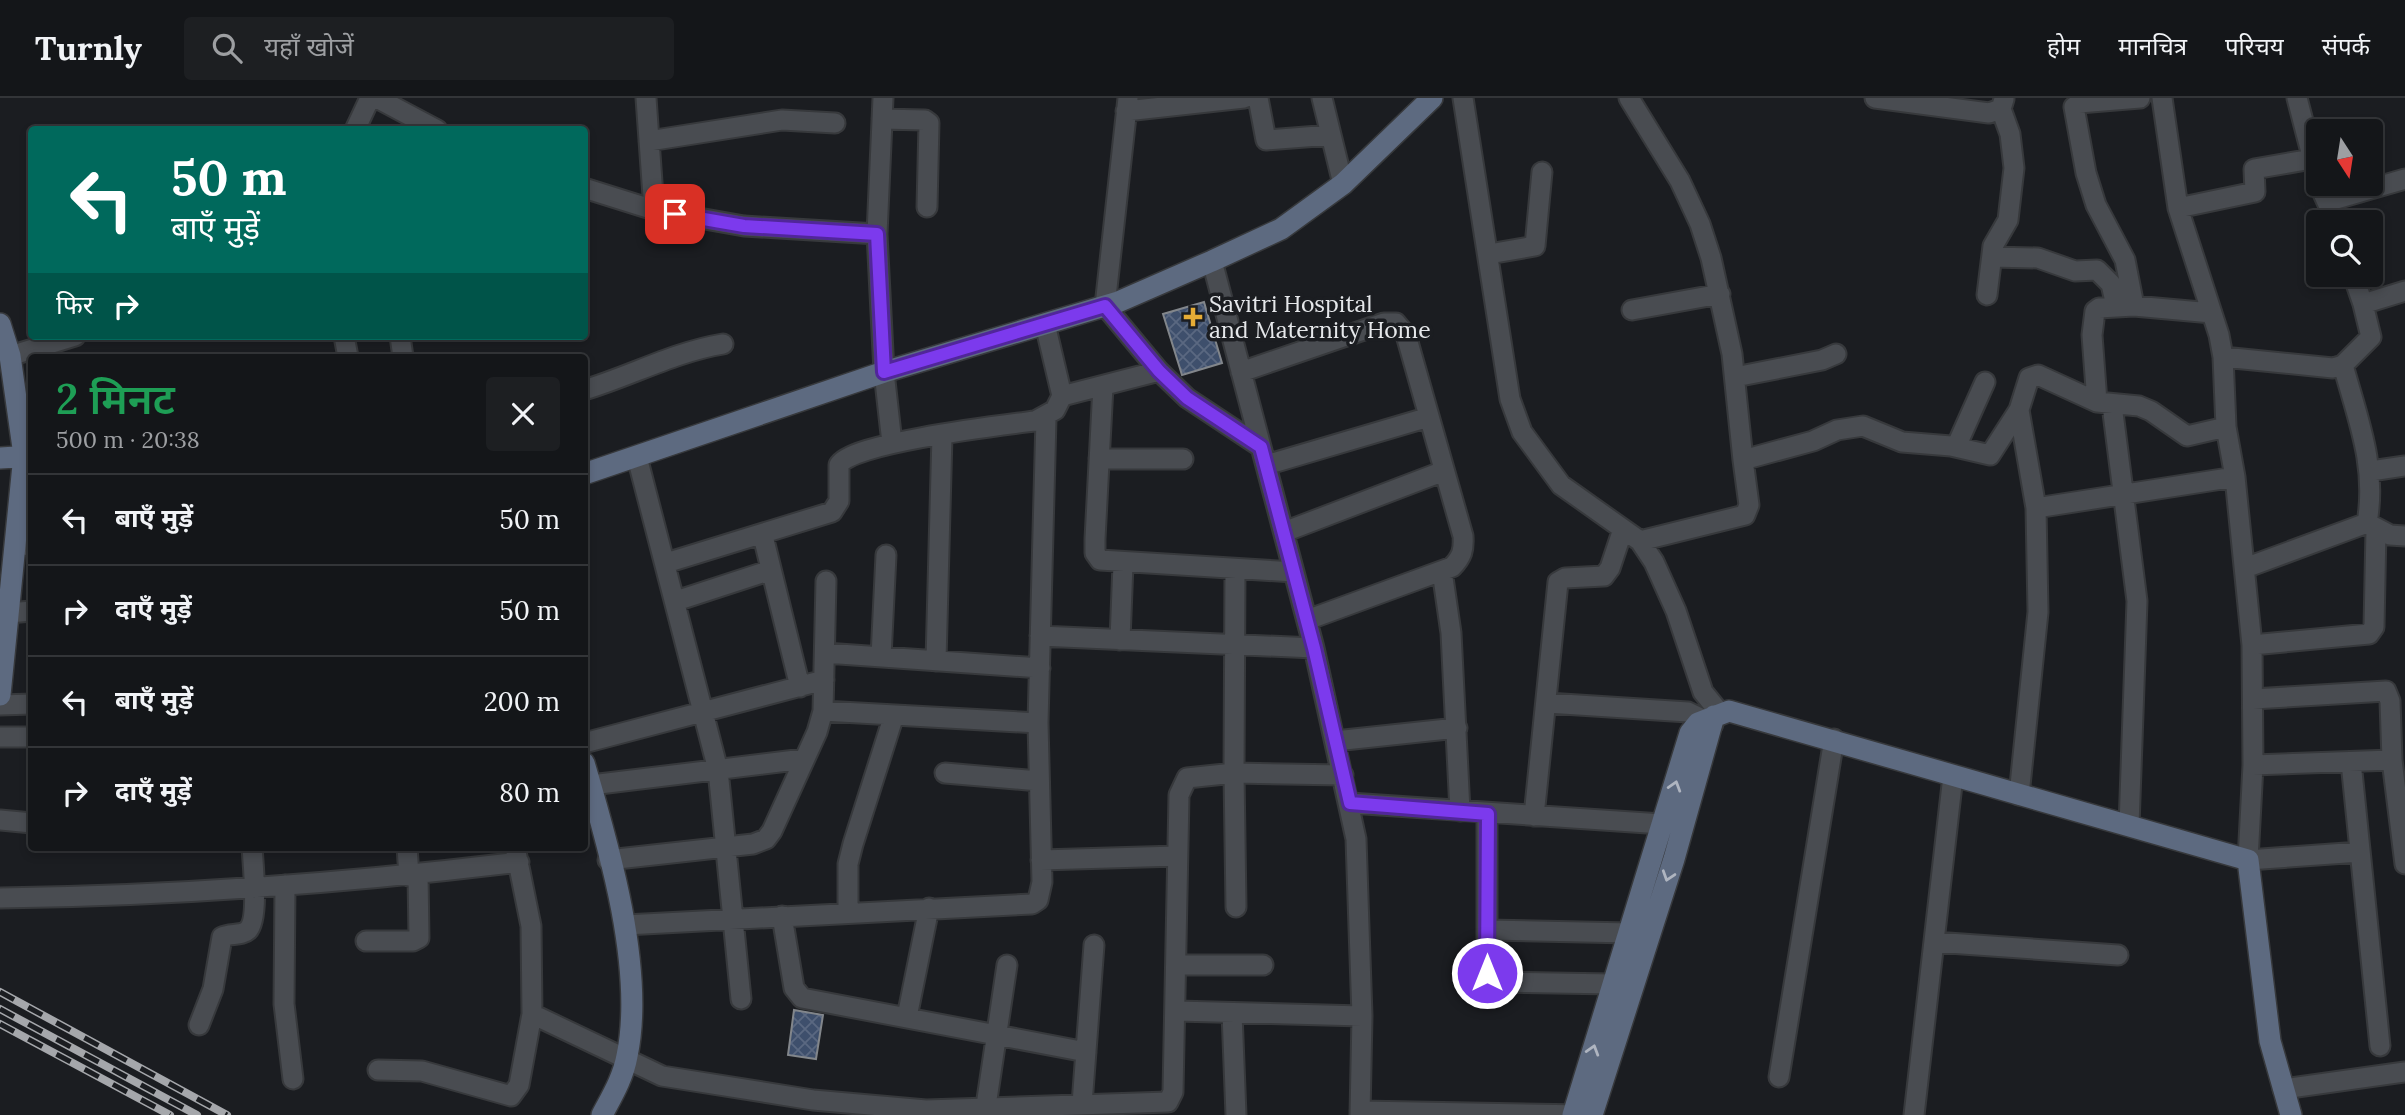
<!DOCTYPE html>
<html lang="hi">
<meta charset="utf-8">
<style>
body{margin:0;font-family:Lora,"Noto Sans Devanagari",serif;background:#1d1f22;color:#f1f3f6;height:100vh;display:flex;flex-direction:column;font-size:26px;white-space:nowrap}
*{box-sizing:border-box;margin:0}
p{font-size:23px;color:#9d9fa2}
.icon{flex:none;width:38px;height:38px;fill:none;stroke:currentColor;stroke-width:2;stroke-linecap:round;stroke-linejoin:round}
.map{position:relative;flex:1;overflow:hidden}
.details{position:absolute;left:28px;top:256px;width:560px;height:497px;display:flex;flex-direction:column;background:#141619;border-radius:7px;box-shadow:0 4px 10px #0003,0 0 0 2px #333538}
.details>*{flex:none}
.guide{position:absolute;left:28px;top:28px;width:560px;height:214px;border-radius:7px;box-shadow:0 4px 10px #0003,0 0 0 2px #333538;background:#00695c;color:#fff;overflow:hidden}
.needle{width:46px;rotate:168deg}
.tools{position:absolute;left:2306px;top:21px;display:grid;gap:14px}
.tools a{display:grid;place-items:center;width:77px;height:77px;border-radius:7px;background:#141619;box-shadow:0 4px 10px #0003,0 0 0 2px #333538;font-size:35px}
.pin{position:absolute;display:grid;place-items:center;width:60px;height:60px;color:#fff;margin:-30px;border-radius:14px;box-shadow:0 4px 10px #0006}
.me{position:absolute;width:77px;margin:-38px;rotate:0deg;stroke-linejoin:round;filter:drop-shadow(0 0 5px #0008)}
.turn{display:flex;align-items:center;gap:24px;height:147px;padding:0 28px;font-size:32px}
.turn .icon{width:91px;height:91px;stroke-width:2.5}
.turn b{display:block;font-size:49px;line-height:60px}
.then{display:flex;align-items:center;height:66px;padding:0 28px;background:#0003;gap:14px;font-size:26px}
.round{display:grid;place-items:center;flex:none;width:74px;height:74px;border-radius:7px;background:#1d1f22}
.summary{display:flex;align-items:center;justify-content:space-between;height:119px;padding:0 28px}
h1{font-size:42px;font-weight:600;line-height:52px;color:#1e9e55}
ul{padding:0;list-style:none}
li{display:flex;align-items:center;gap:21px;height:91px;padding:0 28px;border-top:2px solid #333538}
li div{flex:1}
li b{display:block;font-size:26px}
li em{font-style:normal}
header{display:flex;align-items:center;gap:42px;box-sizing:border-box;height:98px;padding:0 35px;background:#141619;border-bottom:2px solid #333538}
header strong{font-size:33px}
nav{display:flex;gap:38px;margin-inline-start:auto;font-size:24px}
.search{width:490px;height:63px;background:#1d1f22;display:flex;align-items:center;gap:18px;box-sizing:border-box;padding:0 24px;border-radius:7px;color:#9d9fa2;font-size:26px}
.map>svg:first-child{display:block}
.building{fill:url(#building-cross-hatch);stroke:#82868b;stroke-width:2}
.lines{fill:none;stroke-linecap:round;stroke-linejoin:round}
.street-casing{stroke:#37393c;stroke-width:23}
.secondary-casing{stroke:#37393c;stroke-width:24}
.street{stroke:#494c51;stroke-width:19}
.secondary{stroke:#5d6a80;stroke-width:21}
.rail-casing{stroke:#a5a7ab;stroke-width:8}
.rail{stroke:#1b1d21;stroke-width:5;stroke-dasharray:16;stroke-linecap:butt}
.oneway{stroke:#afb5c0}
.route-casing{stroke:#51269a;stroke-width:18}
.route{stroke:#7c3aed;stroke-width:12}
.poi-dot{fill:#e6ac36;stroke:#1b1d21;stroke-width:2.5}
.labels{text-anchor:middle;stroke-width:7;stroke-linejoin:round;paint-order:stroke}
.poi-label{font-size:23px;fill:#e5e7ea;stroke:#1b1d21;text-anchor:start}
</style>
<header>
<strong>Turnly</strong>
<div class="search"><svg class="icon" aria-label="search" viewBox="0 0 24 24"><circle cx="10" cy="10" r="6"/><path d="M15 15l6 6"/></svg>यहाँ खोजें</div>
<nav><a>होम</a><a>मानचित्र</a><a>परिचय</a><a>संपर्क</a></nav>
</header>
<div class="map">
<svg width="2405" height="1017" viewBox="0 0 2405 1017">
<defs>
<pattern id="building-cross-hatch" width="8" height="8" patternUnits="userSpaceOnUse" patternTransform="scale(1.75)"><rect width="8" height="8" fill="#3e4f6c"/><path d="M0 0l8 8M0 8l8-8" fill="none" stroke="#5a6881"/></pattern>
</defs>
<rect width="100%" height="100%" fill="#1b1d21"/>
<!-- building -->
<path class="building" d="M1204,204L1222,265L1182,277L1163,216Z
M794,912L823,917L816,961L788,957Z"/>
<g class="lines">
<!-- street casing -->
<g class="street-casing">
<path id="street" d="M377,0L437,32
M646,0L654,112
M883,0L877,136L884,274L892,345
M1128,0L1105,208L1159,273L1187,300L1261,349
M1258,0L1266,42L1331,37
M1322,0L1343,86
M1463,0L1510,301L1522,334L1561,387L1640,443L1654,464L1676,513L1703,594L1720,615
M1629,0L1680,83L1700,126L1711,160L1732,256L1743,362
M1875,0L1989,15L2001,11L2004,1
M2162,0L2178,110L2219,237L2223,259L2226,329L2235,379L2252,547L2253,667L2248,762L2360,754
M2297,0L2319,85
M1126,13L1244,0
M882,21L925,22L929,25L927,109
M355,32L370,0
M649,43L782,22L835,25
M584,90L654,112L744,128L877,136
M2322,93L2336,124
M2329,103L2405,81
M2178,110L2255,94L2254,71L2312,61
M1489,156L1535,148L1542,74
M1992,159L2038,160L2075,173L2097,172L2111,186L2116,208
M1212,163L1314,550L1356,741L1362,918L1360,1017
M2353,177L2363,206
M1987,197L1993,148L2008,122L2014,70L2010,36L2001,11
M2134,208L2125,162L2096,107L2086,75L2074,9L2079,5L2140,0
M1632,212L1720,196
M1045,226L1062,298
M344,238L348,259
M400,238L403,259
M10,258L75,238
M2223,259L2333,270L2343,267L2371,239L2363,206L2405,193
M2343,267C2358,322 2377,368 2367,425
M1241,274L1384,225H1396L1406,237L1463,438C1464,452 1462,459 1452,469L1307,522
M1735,279L1822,262L1836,256
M1103,288L1095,441V455L1100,462L1294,474
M584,292C631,278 674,254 723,246
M2097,304L2092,237L2095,213L2099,210L2134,208L2212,215
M2112,307L2137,503L2129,728
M1956,349L1985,284
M637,359L718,672L741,901
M1099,361H1183
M1266,367L1429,319
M2371,373L2405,368
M2036,410L2235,379
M1284,434L1444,373
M763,438L800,589
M1640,443L1745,417L1749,407L1743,362L1813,343L1837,332L1863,328L1902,344L1951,348L1990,357L2019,312
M16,446L32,448
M666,465L832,414L839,403V367C850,345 1004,327 1035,323L1055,312L1062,298L1159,273
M2245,470L2367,425L2390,437L2405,438
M1442,473L1451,535L1460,713
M676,503L771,472
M8,515L32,513
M1040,538L1314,550
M1120,542L1123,466
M2252,547L2369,536L2374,529L2376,431
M825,555L1040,570
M881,559L886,457
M936,563L942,337
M1547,605L1688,614L1713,626
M0,607L32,606
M823,613L1038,625
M0,639H32
M1335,643L1457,630
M584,645L824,582
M2392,662L2405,766
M2351,664L2380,948
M2253,667L2392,662L2390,603L2386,593L2253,601
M945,675L1039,683
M591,687L804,661
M2019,697L2038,514L2036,410L2019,312L2029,280L2038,277L2097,304L2139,308L2151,313L2187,338L2226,329
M1350,705L1677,727
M1487,716V875L1490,884L1613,886
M1534,718L1558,484L1565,480L1604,478L1610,470L1623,431
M0,722L32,725
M407,749L409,778
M515,749L531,828L532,916L662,978L813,1002L926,1012L1168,1004L1173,994L1179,697L1187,680L1234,675L1235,472
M608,762L753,746L766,741L772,733L817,634L823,613L826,483
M1041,762L1177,758
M285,787L284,906L293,981
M0,800C173,798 347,785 519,764
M1236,809L1234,675L1343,677
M848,813V766L853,746L894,617
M782,818L794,890L802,900L1086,954
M625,827L1032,806L1038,802L1042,784L1038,625L1046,320
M1487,832L1630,835
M366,843H413L419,840L418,777
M1934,844L2118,857
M1177,867H1263
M1177,913L1362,918
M1232,915L1236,1017
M907,919L929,810
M199,927L213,891L222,839C230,835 242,838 248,832C259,821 253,765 252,749
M378,972L422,973L511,998L519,987L532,916
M1779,979L1834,641
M2283,991L2405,974
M1082,1006L1094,847
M986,1008L1007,867
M1360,1013L1585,1017
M1914,1017L1953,678"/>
</g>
<!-- secondary casing -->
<g class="secondary-casing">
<path id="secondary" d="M0,226L10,258L24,357L0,597
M0,360L32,358
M584,376L884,274L1118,204L1212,163L1281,131L1343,86L1432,0
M584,665C609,749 645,872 627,958C623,980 612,998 602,1017
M1573,1017L1690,635L1698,625L1729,613L2248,762L2270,943L2291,1017
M1592,1017L1674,761L1714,618"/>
</g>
<!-- street -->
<use href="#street" class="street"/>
<!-- secondary -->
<use href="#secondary" class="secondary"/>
<!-- rail casing -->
<g class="rail-casing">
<path id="rail" d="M0,894L227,1017
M0,911L197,1017
M0,926L170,1017"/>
</g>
<!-- rail -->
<use href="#rail" class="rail"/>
</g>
<!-- one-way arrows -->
<defs><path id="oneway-chevron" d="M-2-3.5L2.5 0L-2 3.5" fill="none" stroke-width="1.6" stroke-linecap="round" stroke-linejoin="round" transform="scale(1.75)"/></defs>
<g class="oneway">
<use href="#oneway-chevron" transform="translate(1675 688) rotate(-73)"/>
<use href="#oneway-chevron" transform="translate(1668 778) rotate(108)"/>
<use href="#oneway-chevron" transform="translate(1593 952) rotate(-73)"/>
</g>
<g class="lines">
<!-- route casing -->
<g class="route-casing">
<path id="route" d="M675,116L744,128L877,136L884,274L1105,208L1159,273L1187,300L1261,349L1314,550L1350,705L1488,716L1487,875"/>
</g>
<!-- route -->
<use href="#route" class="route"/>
</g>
<!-- markers -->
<path class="poi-dot" d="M1189.5 208.5h7v7h7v7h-7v7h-7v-7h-7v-7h7z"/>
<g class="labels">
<!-- poi labels -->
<g class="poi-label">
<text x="1209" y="214">Savitri Hospital<tspan x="1209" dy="26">and Maternity Home</tspan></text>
</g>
</g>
</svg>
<div class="tools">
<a><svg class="needle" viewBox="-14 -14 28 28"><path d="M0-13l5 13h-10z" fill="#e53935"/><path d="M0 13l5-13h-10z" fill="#9d9fa2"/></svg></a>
<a><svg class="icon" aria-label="search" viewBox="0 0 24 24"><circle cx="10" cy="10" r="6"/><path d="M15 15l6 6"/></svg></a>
</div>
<div class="pin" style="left:675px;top:116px;background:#d93025"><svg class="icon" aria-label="arrive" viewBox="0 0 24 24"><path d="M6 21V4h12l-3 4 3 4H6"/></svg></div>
<svg class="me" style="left:1487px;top:875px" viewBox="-20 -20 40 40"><circle r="17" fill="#7c3aed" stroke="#fff" stroke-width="3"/><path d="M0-11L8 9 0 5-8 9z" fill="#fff"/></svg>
<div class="guide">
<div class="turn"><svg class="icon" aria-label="left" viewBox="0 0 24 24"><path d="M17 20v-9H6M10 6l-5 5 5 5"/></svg><div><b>50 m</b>बाएँ मुड़ें</div></div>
<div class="then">फिर<svg class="icon" aria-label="right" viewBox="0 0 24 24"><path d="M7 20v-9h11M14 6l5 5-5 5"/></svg></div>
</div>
<section class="details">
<div class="summary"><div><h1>2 मिनट</h1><p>500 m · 20:38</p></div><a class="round"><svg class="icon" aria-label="close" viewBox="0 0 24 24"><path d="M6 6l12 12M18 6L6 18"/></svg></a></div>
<ul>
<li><svg class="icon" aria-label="left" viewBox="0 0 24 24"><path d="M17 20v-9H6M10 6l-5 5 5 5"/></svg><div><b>बाएँ मुड़ें</b></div><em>50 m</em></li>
<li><svg class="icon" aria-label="right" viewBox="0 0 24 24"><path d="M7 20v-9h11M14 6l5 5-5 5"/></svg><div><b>दाएँ मुड़ें</b></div><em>50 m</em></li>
<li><svg class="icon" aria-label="left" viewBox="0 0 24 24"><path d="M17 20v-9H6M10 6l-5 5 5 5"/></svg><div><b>बाएँ मुड़ें</b></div><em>200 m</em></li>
<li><svg class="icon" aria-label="right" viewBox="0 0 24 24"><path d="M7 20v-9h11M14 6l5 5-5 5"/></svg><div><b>दाएँ मुड़ें</b></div><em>80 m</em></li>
</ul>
</section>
</div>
